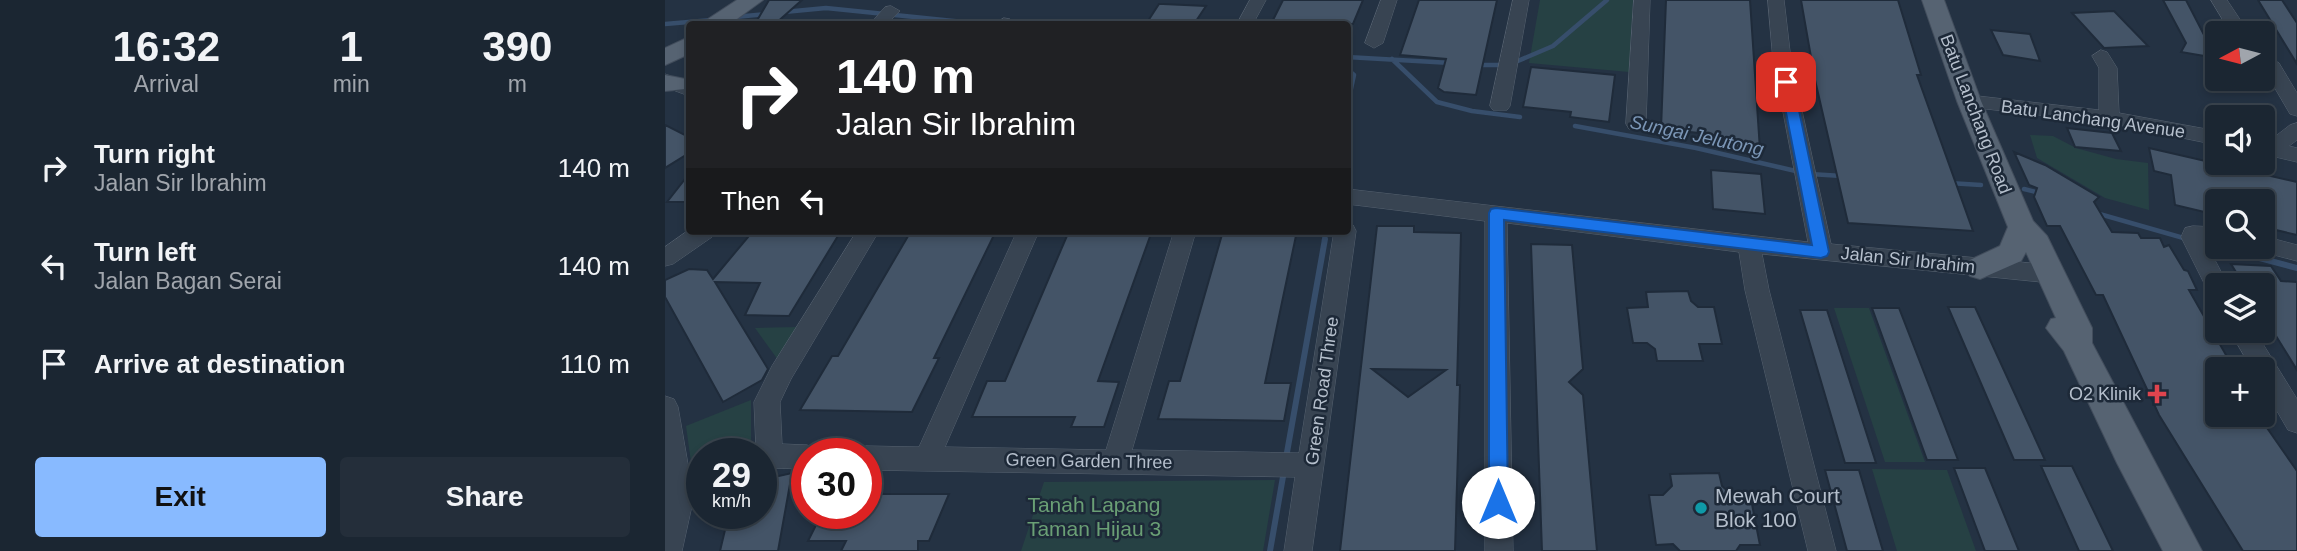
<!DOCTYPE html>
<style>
body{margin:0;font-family:Helvetica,sans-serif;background:#242e3a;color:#f1f3f6;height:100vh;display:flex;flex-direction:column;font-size:26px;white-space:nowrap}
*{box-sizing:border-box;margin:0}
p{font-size:23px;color:#a0a5ac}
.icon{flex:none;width:38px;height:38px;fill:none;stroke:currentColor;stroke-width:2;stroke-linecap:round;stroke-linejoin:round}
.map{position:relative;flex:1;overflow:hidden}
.sheet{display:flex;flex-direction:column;background:#1b2632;width:665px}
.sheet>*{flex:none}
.banner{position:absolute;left:21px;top:21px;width:665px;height:214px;border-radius:7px;box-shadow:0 4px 10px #0003,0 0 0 2px #39434d;background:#202124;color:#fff;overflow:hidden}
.needle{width:46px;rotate:263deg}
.controls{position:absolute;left:1540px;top:21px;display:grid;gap:14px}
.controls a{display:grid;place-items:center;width:70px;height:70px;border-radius:7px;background:#1b2632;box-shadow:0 4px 10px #0003,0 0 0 2px #39434d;font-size:35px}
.speed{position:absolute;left:21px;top:438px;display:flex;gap:14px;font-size:35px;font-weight:700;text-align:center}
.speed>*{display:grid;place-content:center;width:91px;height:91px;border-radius:50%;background:#1b2632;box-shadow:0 4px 10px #0003,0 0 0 2px #39434d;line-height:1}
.speed small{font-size:18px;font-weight:400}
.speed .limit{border:10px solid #d22;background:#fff;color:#111}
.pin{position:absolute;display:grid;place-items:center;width:60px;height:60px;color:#fff;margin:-30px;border-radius:14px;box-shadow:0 4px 10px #0006}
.me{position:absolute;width:77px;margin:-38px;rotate:0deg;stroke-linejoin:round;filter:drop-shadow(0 0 5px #0008)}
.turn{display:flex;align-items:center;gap:24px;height:147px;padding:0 35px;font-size:32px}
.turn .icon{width:91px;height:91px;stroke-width:2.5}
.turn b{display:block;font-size:49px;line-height:60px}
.then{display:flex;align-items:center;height:66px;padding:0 35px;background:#0003;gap:14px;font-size:26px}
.eta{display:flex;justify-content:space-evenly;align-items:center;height:119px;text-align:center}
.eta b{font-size:42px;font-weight:600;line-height:49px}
.action{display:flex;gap:14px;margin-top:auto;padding:14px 35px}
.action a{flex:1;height:80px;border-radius:7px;background:#88baff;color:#111;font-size:28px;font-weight:600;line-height:80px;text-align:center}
.action a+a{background:#242e3a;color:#f1f3f6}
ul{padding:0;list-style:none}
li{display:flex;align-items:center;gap:21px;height:98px;padding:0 35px}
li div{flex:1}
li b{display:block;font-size:26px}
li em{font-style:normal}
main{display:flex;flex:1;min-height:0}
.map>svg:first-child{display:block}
.green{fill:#264144}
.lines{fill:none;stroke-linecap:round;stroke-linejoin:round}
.stream-far1{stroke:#374e6b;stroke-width:4.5}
.stream{stroke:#374e6b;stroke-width:6}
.building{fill:#445467;stroke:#1f2b3a;stroke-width:2;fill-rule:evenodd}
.minor-casing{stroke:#566270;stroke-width:1}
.major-casing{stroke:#424d5c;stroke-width:2}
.minor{fill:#384452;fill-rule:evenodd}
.major{fill:#566372;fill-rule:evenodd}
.route{fill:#1a73e8;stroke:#114b97;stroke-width:2}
.health-dot{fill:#e0444e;stroke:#1d2938;stroke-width:2.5}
.culture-dot{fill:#0f9aa8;stroke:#1d2938;stroke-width:2.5}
.labels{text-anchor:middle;stroke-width:5;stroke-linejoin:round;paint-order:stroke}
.street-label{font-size:18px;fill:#b5bfcc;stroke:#1d2938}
.poi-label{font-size:18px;fill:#b5bfcc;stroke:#1d2938;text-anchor:end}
.water-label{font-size:19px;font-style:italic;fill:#7b96b6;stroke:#1d2938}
.near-poi-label{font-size:21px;fill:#b5bfcc;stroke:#1d2938;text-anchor:start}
.near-park-label{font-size:21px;fill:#6a9f75;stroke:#1d2938}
</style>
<main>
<section class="sheet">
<div class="eta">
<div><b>16:32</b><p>Arrival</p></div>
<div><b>1</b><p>min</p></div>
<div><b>390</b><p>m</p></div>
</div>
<ul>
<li><svg class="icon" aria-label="right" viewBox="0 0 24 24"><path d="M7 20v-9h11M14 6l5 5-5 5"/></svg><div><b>Turn right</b><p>Jalan Sir Ibrahim</p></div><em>140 m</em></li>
<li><svg class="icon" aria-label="left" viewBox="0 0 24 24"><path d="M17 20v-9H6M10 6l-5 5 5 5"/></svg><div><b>Turn left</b><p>Jalan Bagan Serai</p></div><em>140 m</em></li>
<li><svg class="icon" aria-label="arrive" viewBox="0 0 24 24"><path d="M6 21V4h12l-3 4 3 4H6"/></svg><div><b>Arrive at destination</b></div><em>110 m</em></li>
</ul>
<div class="action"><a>Exit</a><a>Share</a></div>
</section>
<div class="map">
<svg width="1632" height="551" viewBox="0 0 1632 551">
<rect width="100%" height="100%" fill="#243243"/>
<!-- green -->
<path class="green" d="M875,0H968L964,72L864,63Z
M1365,135L1388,136L1411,148L1451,159L1483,163L1484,210L1440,198L1372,158Z
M1169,308H1204L1260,462H1220Z
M133,327L113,360L90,328Z
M86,400V441L80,451L37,453V469H27L21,426Z
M1207,469L1282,470L1311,551H1232Z
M610,480L598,551H356L379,482Z"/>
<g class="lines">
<!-- stream-far1 -->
<path class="stream-far1" d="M119,12L161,8L318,24
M70,17L102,14
M0,24L47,20
M682,57L786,63
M727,59L772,102L807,111L855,117
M848,63L888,46L942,0
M813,65H838
M682,69L689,75L682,107
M910,126L1031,148L1135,172
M1145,174L1177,176
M1284,183L1316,185
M1359,189L1375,193
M1431,213L1522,239
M659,240L661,231"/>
<!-- stream -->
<path class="stream" d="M1535,242L1552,247
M1553,247L1632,268
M621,458L660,239
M605,551L619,471"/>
</g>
<!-- building -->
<path class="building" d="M104,0H137L110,24H90Z
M618,0H698L688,24H606Z
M754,0H832L811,95L779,92L773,88L781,59L735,55Z
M1001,0H1085L1095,150L1044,145L1043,134L996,129Z
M1136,0H1233L1256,75H1252L1308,231L1183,223L1150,80Z
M1498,0H1521L1551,58L1516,52L1521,43Z
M1593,0H1617L1632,23V64Z
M494,4H498L541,6L529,24H481Z
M1449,11L1483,46L1439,48L1407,13Z
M1326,30L1365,34L1375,61L1338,55Z
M866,67L950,75L944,122L905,117L906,112L858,107Z
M0,125L24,137V153L0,168Z
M1402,128L1447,133L1456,151L1410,147Z
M1484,148L1632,182V235L1598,227V201H1552V215L1510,205L1506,175L1489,171Z
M1349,152L1380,165L1434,197L1429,202L1447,232L1473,233L1476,238H1495L1499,247L1504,245L1519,270L1523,271L1532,290H1524L1569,369H1552V426L1600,425L1632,471V551H1578L1494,415L1438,295H1431L1395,226H1382L1369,197L1372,188L1364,185Z
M1046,170L1096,174L1100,214L1048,209Z
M24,174V202H2Z
M712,226H749V232L796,233L792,385H795L790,551H675ZM707,369L781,370L743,397Z
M88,231H176L124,316L80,315L95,283L50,282L103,369L97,380L58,402L0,297V280L24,269L42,270L48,279Z
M246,231H331L269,358H274L247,412L135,410L167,356H173Z
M404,231H487L433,381L454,382L439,427H406L410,417H307L322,381H340Z
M558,231H632L600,383H626L619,421L493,419L504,381H515Z
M866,244L907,245L918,369L904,382L918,395L932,551H877Z
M1566,264L1606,266L1616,281L1632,282V370L1598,315V285H1579Z
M1023,291L1026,301L1033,307H1049L1057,344H1034L1038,361H992L990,349L982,343H968L962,308L983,307L981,292Z
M1283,307H1310L1380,460H1349Z
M1207,308H1234L1293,460H1262Z
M1135,310H1162L1211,463H1180Z
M1376,466H1407L1448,551H1414Z
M1289,468H1320L1354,551H1320Z
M1160,470H1194L1218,551H1182Z
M127,473L113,551H55L64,513H96V480Z
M1054,473L1057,486L1066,494H1085L1095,545H1075L1071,551H1015L1008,544L991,545L984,495H998L1007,486L1005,474Z
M201,494H284L264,541H253V551H176L181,541H143L157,513H201Z"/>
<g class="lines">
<!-- minor casing -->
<g class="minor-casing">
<path id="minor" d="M585,0H601L588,24H572Z
M716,0H732L718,43L709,48L700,43Z
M848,0H864L845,106L842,110H828L825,106Z
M969,0H985L981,124L978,129H964L961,124Z
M1103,0H1119L1126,60L1166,244L1386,265L1394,268L1397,274L1394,280L1386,283L1097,254L1104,290L1171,551H1143L1080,290L1074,252L842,223L848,551H820V221L682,204V189L1143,242L1108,60Z
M1546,0H1562L1584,33H1566Z
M226,6L235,11L222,24H205L220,7Z
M339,18L345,19L347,24H329Z
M1436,50L1442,52L1452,68L1454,113L1552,131V145L1444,123L1304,107L1297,105L1294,101L1297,97L1304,95L1434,110V68L1427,56Z
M1598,54L1614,63L1632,93V116L1625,114L1598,68Z
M0,74L24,83V96L0,87Z
M1632,123V140L1624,146L1632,148V162L1598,154V140L1603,142L1625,125Z
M682,224L688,225L691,231L647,551H619L630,477L201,470V453H190L192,450L201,446L254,447L352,231H374L280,447L441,450L509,231H531L467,450L634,453L669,231H682Z
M1528,226L1552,227V243H1541L1563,285H1552V296L1544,293L1516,237L1520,228Z
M24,230L50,231L47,237L8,264L0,266V247Z
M192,231H214L126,379L115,402L117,444L142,445L151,449L154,453H142V469L104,468L96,471V453H85L91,449L89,402L107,366Z
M1598,236L1632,245V261L1590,250L1588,247H1598Z
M1565,331H1590L1632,399V433L1623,430L1598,387V369H1587Z
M0,396L9,399L13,407L25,476L37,472V497L28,501L17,551H0Z"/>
</g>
<!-- major casing -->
<g class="major-casing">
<path id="major" d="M72,0H98L65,24H40L43,19Z
M1257,0H1279L1316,101L1368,221L1382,236L1427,328V343L1537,551H1498L1452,463L1399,351L1381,328L1386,319L1391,318L1361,252L1356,261L1315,279L1305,276L1300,268L1305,260L1335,246L1343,227L1292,101Z
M24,37V54L0,65V48Z
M0,75L20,79L23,84L20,89L0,91Z"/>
</g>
<!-- minor -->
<use href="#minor" class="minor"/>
<!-- major -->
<use href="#major" class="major"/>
</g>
<!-- route -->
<path class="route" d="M1121,78L1128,82L1164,252L1162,256L1156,258L839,220L843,502L840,509L833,511L827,509L824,502V213L826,209L831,208L1147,245L1115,82Z"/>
<!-- markers -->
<path class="health-dot" d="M1488.5 383.5h7v7h7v7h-7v7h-7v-7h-7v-7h7z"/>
<circle class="culture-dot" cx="1036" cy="508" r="7"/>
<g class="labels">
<!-- street labels -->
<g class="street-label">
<text transform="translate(1311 114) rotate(69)" y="6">Batu Lanchang Road</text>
<text transform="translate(1428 119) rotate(8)" y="6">Batu Lanchang Avenue</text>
<text transform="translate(1243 260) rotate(6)" y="6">Jalan Sir Ibrahim</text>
<text transform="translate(657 391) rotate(-82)" y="6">Green Road Three</text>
<text transform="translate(424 461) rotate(1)" y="6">Green Garden Three</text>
</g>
<!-- poi labels -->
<g class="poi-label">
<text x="1476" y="400">O2 Klinik</text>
</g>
<!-- water labels -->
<g class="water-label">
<text transform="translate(1032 135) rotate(12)" y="7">Sungai Jelutong</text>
</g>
<!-- near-poi labels -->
<g class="near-poi-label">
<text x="1050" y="503">Mewah Court<tspan x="1050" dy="24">Blok 100</tspan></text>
</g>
<!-- near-park labels -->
<g class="near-park-label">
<text x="429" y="512">Tanah Lapang<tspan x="429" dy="24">Taman Hijau 3</tspan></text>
</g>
</g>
</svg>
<div class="controls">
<a><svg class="needle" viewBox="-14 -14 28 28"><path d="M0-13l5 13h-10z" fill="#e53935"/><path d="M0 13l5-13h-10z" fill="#a0a5ac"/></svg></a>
<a><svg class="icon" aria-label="sound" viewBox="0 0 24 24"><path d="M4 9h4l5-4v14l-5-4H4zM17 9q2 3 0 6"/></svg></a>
<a><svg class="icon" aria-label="search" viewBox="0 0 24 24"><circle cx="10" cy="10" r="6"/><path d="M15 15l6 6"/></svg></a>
<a><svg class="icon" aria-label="layers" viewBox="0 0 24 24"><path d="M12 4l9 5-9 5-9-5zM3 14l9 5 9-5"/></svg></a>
<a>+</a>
</div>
<div class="speed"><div>29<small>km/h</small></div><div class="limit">30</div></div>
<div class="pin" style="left:1121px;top:82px;background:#d93025"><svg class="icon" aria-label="arrive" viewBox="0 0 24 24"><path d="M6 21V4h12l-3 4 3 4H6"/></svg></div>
<svg class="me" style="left:833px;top:502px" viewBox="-20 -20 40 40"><circle r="19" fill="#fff"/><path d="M0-13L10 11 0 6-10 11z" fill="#1a73e8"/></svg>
<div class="banner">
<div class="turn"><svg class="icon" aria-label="right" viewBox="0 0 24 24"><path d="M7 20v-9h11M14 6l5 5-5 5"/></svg><div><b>140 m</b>Jalan Sir Ibrahim</div></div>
<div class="then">Then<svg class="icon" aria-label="left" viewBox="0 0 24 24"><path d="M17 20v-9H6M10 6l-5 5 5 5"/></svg></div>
</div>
</div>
</main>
